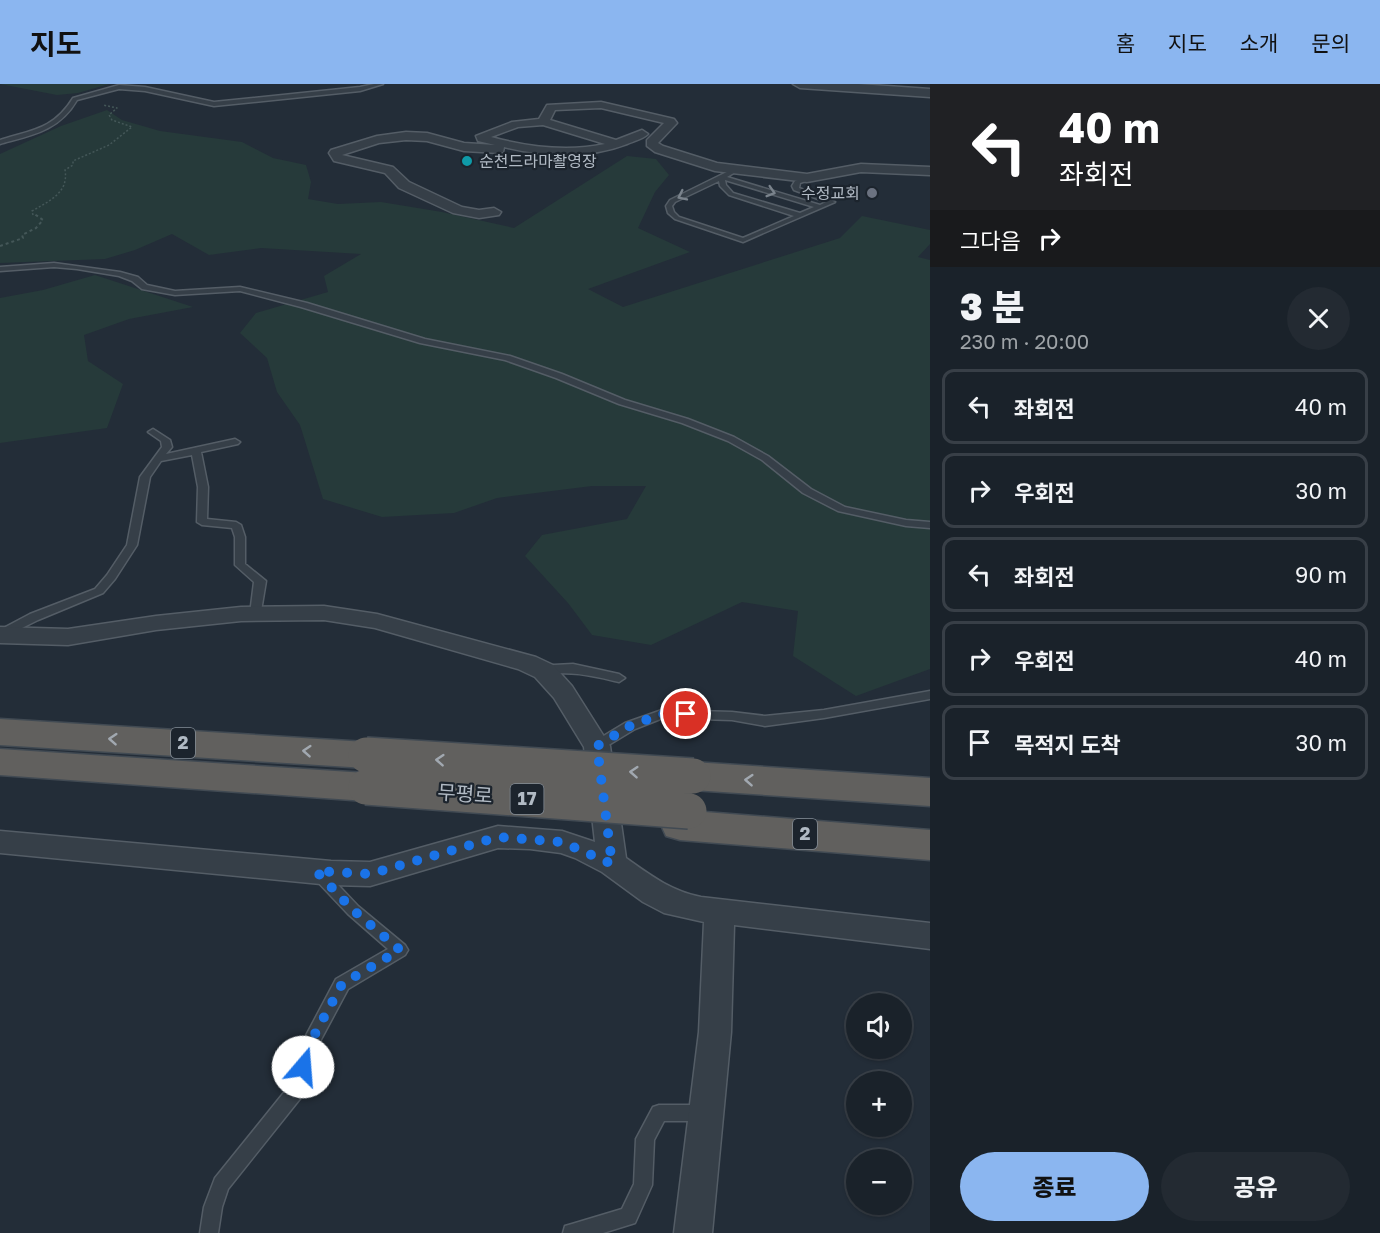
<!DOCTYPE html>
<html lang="ko">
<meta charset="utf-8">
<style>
body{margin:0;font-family:"Golos Text","Noto Sans KR",sans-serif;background:#232a32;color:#f1f3f6;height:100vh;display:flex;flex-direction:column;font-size:22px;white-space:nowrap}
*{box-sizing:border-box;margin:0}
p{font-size:20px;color:#9fa4a8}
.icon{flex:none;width:33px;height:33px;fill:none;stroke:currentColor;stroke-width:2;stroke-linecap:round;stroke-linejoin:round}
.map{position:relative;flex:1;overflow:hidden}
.sheet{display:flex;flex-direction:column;background:#1a222a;width:450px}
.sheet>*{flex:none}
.top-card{background:#202124;color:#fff;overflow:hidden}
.fabs{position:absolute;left:846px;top:909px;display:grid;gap:12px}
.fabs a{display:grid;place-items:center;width:66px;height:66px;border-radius:50%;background:#1a222a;box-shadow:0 2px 4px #0004,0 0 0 2px #383f47;font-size:30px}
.pin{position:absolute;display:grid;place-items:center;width:51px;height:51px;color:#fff;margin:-26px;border:3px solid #fff;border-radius:50%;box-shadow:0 2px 6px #0007}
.me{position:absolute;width:66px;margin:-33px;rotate:18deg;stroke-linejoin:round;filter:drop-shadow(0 0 4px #0008)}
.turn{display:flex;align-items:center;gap:21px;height:126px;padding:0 30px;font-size:27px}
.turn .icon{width:78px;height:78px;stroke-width:2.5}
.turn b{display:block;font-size:42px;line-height:51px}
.then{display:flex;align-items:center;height:57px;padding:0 30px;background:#0003;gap:12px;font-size:22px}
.round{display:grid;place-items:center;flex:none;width:63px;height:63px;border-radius:32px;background:#232a32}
.head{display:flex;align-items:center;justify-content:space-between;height:102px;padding:0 30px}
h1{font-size:36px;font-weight:800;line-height:45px}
.primary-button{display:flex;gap:12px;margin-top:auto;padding:12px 30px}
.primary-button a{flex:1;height:69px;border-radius:36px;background:#8bb6f0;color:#111;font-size:24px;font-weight:800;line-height:69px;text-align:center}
.primary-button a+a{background:#232a32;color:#f1f3f6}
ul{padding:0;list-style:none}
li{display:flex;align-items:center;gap:18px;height:75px;margin:0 12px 9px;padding:0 18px;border:3px solid #383f47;border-radius:12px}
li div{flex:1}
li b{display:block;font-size:22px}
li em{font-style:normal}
header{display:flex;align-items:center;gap:36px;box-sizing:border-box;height:84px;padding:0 30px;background:#8bb6f0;color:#111}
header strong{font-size:28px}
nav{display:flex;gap:33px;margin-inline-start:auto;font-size:21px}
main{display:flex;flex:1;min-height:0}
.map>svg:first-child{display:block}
.green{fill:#263a3a}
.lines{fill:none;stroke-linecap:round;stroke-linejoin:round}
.service-casing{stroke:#545d66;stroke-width:3}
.minor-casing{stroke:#545d66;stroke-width:3}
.tertiary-casing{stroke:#545d66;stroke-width:3}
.trunk-casing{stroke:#414a53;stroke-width:3}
.path-far1{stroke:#445758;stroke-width:1.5;stroke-dasharray:2 2;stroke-linecap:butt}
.path{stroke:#445758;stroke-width:2;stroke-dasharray:3 3;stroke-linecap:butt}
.service{fill:#363f48;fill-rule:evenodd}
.minor{fill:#363f48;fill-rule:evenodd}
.tertiary{fill:#363f48;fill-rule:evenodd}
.trunk{fill:#61605e;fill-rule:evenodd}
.trunk-bridge-casing{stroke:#414a53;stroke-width:38;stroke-linecap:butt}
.trunk-bridge{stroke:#61605e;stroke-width:35}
.oneway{stroke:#7a838c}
.oneway2{stroke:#a1a8b0}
.route{stroke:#1a73e8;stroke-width:10;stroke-dasharray:0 18}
.culture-dot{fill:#0f9aa8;stroke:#1c242d;stroke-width:2}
.worship-dot{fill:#6b7280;stroke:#1c242d;stroke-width:2}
.labels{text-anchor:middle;stroke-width:4.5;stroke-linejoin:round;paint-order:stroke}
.far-poi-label{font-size:16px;fill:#b1bac4;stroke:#1c242d;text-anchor:start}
.shield{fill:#1c242d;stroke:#848d97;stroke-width:1.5}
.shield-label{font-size:18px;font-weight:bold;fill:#b1bac4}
.street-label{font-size:20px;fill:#b1bac4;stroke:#1c242d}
</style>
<header>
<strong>지도</strong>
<nav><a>홈</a><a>지도</a><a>소개</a><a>문의</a></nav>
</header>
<main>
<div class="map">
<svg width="930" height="1149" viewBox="0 0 930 1149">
<rect width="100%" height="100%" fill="#232d38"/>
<!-- green -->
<path class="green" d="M0,0H109L78,9L57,11Z
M107,26L122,36L160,47L242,58L273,74L306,81L311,98L308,115L338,120L381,118L442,128L514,144L627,72L656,75L669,91L655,108L638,144L690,168L588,205L623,223L840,154L862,132L930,146V160L918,173L930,176V585L856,612L793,572L798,527L742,518L651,561L592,551L568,519L525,472L542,451L627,435L646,402H592L497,414L454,429L382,433L323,415L300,341L277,308L267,274L240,249L256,229L328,208L324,192L361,170L261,164L209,171L172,150L135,166L105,175L0,179V70L61,42Z
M95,191L193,223L129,235L84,251L88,277L123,300L107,344L0,359V214L43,206Z"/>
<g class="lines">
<!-- service casing -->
<g class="service-casing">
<path id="service" d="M374,0H383L360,7L214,22L145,7L119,5L77,16C59,47 32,51 0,60V56C32,46 54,45 73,14L119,1L145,3L214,18L360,3Z
M735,84L738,86L737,87L727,93L820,121L826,118L794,106L792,102L795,97L817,91V93L800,99L799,104L835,118L743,158L675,135L668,129L666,122L670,116ZM725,96L814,123L800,129L733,109L726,101ZM719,97L720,102L729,111L794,132L743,154L679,133L674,128L672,122L675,118Z
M54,179L120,188L138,193L147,201L175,207L240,203L307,219L425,255L510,272L562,290L625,316L688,335L734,353L768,372L811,405L845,423L906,436L930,438V444L906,442L838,427L803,409L762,376L728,357L682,339L619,320L556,294L505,276L420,259L301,223L240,207L175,211L142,205L132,197L119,192L77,185L54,183L0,187V183Z
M153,345L170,356L172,363L166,370L235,355L240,358L238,360L201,368L208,403L207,435L236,438L241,441L245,453V480L266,497L260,533L256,534L250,530L254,498L235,481V453L232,444L202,441L197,438L198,403L192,371L161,377L150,393L137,461L115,495L103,509L38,536L0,555V546L30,530L95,505L107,491L127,461L140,393L162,363L161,357L148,348Z
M573,580L619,590L625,594L619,598C593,592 570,586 544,591L538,587L540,584L554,581Z
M930,607V615L824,634L765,642L732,636L663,634L635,645L602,665H592L590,662L592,659L625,639L662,626L732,628L765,632L824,626Z
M319,784L324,786L358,822L405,861L408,866L405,871L348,905L317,963L303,1011L228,1105L222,1123L218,1149H200L204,1123L215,1094L290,1001L301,961L336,895L388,865L348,830L314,794L312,790L314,786Z
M659,1021H705L711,1023L714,1029L711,1035L705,1037H664L654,1056L652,1101L635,1139L603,1149H563L565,1142L572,1140L622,1125L634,1100L636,1055L653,1023Z"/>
</g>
<!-- minor casing -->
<g class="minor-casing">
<path id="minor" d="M601,18L674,35L677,39L658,59L663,62L717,79L807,90L861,80L930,83V91L861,88L807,98L715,87L655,68L647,62V56L664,39L601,24L555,26L550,36L616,56L642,46L648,50C643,55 634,57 627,60C588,75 545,73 504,63L503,68L499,69L464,67L427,57L406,56L379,59L342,71L393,83L409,98L462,123L479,126L494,124L501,128L499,131L479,134L453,129L399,104L385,89L334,77L329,69L331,66L377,52L406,48L427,49L464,59L495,61L478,57L476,52L512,38L539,35L547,21ZM543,41L605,60C567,68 528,63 491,53L518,43Z
M324,522L377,530L536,573L553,581L572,602L610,662L626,774C650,791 671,807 701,813L930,839V865L734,841L731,948L712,1149H674L699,948L704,838L664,829L643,818L602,788L575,774L561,769L530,765L498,764L370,802L331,801L0,769V747L331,777L370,778L498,742L562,747L595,758L584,663L554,614L535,593L518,585L375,544L324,536L241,537L156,546L68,561L0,559V543L68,545L156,532L241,523Z"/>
</g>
<!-- tertiary casing -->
<g class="tertiary-casing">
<path id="tertiary" d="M793,0H858L930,5V13L800,4Z"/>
</g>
<!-- trunk casing -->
<g class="trunk-casing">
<path id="trunk" d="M0,635L366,658L379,662L384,671L379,680L366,684L0,661Z
M0,665L366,689L379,693L385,703L379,713L366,717L0,691Z
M693,678L930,694V722L693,706L680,702L675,692L680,682Z
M680,726L930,746V776L680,756L666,752L661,741L666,730Z"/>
</g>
<!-- path-far1 -->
<path class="path-far1" d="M33,131L32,127C49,117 69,109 65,86L73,81V77L109,61L132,43L112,36L109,31L117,24L103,21"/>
<!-- path -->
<path class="path" d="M0,162L23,154L22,151L36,144L43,136L33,129"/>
<!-- service -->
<use href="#service" class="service"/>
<!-- minor -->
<use href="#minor" class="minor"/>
<!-- tertiary -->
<use href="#tertiary" class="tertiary"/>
<!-- trunk -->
<use href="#trunk" class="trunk"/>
<!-- trunk-bridge casing -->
<g class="trunk-bridge-casing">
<path id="trunk-bridge" d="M366,671L693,692
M366,703L689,727"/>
</g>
<!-- trunk-bridge -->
<use href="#trunk-bridge" class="trunk-bridge"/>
</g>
<!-- one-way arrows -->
<defs><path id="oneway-chevron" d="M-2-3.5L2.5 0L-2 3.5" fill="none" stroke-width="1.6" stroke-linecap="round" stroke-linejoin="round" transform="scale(1.5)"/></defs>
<g class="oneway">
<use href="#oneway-chevron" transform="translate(771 108) rotate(17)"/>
<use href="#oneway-chevron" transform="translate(682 112) rotate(154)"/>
</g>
<g class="oneway2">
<use href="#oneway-chevron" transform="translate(113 655) rotate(-176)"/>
<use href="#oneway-chevron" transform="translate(307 667) rotate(-176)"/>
<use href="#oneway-chevron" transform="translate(440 676) rotate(-176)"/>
<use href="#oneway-chevron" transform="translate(634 688) rotate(-176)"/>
<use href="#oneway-chevron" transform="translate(749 696) rotate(-176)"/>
</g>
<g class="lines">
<!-- route -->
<path class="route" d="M303,983L309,961L342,900L400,866L353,826L316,787L370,790L498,753L562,758L612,780L597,662L630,642L662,630H686"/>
</g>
<!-- markers -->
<circle class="culture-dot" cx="467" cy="77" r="6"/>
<circle class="worship-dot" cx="872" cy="109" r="6"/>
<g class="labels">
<!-- far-poi labels -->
<g class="far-poi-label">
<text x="479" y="83">순천드라마촬영장</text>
<text x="860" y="115" text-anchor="end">수정교회</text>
</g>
<!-- shield labels -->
<g class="shield">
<rect x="171" y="644" width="24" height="30" rx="4.5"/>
<rect x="510.5" y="700" width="33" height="30" rx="4.5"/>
<rect x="793" y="735" width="24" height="30" rx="4.5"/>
</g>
<g class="shield-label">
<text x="183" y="665">2</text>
<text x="527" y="721">17</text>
<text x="805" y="756">2</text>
</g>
<!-- street labels -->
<g class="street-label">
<text transform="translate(465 710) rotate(4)" y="7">무평로</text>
</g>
</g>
</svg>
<div class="fabs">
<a><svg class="icon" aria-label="sound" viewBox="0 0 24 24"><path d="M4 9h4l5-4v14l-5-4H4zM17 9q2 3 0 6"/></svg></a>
<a>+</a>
<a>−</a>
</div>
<div class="pin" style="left:686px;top:630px;background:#d93025"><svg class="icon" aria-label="arrive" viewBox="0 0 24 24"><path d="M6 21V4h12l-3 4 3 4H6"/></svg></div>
<svg class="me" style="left:303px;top:983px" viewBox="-20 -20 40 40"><circle r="19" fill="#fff"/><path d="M0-13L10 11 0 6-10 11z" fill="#1a73e8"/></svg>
</div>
<section class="sheet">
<div class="top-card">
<div class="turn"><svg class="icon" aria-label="left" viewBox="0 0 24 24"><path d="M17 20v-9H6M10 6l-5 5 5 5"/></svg><div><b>40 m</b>좌회전</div></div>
<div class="then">그다음<svg class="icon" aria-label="right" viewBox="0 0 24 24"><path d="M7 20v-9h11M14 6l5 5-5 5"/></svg></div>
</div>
<div class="head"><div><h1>3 분</h1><p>230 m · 20:00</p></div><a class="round"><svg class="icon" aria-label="close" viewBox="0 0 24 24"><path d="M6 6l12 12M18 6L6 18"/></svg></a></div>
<ul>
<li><svg class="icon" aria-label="left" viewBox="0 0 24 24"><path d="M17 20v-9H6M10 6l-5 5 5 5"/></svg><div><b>좌회전</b></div><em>40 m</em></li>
<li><svg class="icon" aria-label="right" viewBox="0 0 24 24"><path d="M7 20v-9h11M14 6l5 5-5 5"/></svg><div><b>우회전</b></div><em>30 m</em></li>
<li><svg class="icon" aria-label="left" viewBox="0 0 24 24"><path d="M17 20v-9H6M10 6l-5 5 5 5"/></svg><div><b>좌회전</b></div><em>90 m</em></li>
<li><svg class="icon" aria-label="right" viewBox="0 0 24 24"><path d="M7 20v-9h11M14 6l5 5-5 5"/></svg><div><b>우회전</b></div><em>40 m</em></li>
<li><svg class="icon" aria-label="arrive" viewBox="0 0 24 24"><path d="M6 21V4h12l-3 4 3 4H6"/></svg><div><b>목적지 도착</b></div><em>30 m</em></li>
</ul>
<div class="primary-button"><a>종료</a><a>공유</a></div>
</section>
</main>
